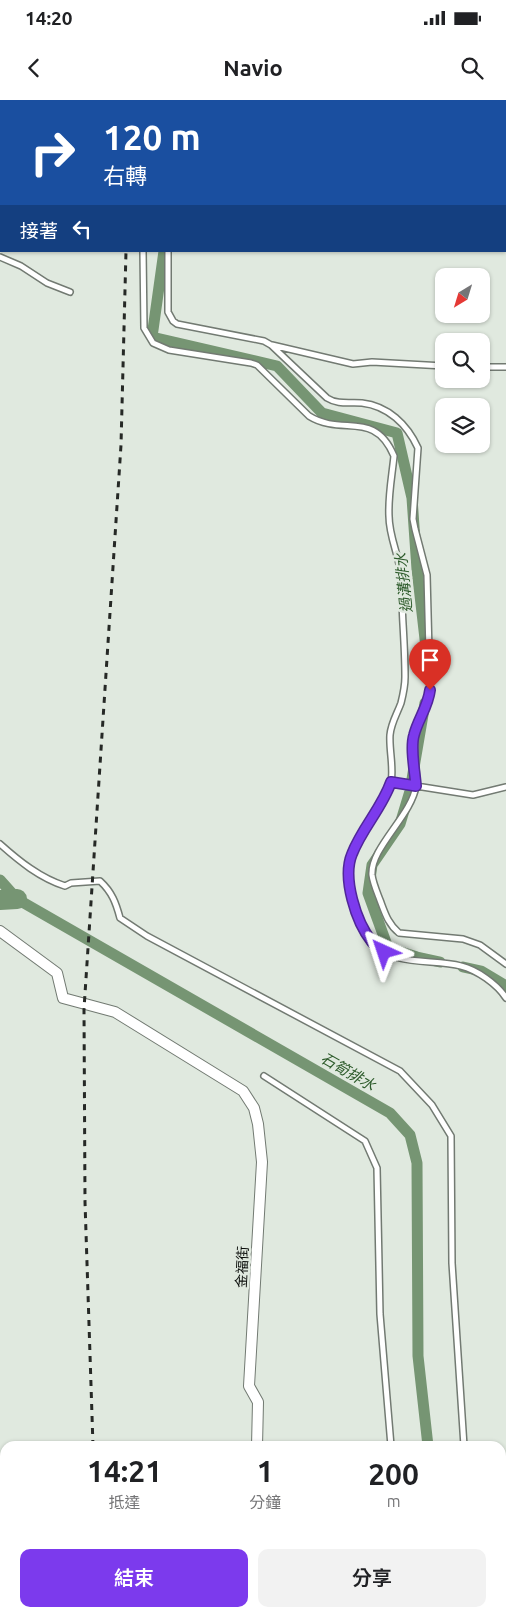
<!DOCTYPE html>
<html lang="zh-TW">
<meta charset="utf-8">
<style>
body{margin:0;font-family:Ubuntu,"Noto Sans TC",sans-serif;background:#f2f2f2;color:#202124;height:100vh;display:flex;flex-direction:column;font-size:19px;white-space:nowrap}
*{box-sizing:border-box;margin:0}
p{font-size:16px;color:#757577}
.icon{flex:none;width:28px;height:28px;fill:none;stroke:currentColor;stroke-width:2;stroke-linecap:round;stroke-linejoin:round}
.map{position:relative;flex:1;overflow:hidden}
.side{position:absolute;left:0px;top:1341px;width:506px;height:176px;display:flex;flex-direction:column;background:#fff;border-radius:15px 15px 0 0;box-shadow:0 1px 4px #0004}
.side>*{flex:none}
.hud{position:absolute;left:0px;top:0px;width:506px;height:152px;box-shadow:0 1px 4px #0004;background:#1a4fa0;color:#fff;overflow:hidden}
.needle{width:32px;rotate:218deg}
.fabs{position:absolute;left:435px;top:168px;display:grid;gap:10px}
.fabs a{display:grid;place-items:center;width:55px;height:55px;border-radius:10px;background:#fff;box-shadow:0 1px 4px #0004;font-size:25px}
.pin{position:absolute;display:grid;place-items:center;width:42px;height:42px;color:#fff;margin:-51px -21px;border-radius:50% 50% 50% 0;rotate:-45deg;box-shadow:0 0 5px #0007}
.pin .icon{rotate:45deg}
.me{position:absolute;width:55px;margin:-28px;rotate:318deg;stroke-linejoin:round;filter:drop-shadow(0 0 4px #0008)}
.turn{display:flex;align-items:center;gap:18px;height:105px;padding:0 20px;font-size:22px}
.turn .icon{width:65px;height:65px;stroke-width:2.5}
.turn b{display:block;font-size:35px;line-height:42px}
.then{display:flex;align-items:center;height:48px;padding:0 20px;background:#0003;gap:10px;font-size:19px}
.eta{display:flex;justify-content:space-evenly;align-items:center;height:85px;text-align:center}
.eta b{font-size:30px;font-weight:600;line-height:35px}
.primary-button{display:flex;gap:10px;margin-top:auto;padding:10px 20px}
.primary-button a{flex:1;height:58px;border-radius:10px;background:#7c3aed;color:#fff;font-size:20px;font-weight:600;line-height:58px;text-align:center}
.primary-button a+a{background:#f2f2f2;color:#202124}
.status{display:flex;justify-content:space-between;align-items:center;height:35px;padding:0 25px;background:#fff;direction:ltr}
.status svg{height:14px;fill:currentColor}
header{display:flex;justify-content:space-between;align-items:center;height:65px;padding:0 20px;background:#fff;font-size:22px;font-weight:600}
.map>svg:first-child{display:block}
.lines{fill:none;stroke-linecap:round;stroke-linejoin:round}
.canal{stroke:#769573;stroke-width:11}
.river{stroke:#769573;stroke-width:20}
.lane-casing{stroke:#727a72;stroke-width:8}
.street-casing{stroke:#727a72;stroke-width:12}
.lane{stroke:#fff;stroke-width:5}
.street{stroke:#fff;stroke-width:10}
.rail{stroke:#262926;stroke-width:3;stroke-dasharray:6 6;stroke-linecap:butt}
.route-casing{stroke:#51269a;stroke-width:12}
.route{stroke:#7c3aed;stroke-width:9}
.labels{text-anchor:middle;stroke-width:5;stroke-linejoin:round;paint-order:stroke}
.street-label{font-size:14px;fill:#0a0d0a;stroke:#e0e9df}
.water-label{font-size:15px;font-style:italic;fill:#2d5b2b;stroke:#e0e9df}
</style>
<div class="status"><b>14:20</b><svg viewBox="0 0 49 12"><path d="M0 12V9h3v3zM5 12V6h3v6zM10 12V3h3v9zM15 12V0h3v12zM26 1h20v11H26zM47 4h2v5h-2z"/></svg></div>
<header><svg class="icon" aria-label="back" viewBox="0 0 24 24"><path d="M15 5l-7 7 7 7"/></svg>Navio<svg class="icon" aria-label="search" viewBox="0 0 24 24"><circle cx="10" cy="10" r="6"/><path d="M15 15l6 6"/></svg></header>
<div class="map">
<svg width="506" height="1517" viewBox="0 0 506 1517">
<rect width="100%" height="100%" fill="#e0e9df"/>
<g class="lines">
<!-- canal -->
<path class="canal" d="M229,1L230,0
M164,151L152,237L277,266L322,313L397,333L412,398L417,469L428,565
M425,603L410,691L400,724L372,765L368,793L388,848L417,857L440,862
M0,780L17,799L390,1013L410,1035L417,1063L418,1256L428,1346
M463,867L481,871L506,886
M446,1512L447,1517"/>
<!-- river -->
<path class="river" d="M0,800L17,799"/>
<!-- lane casing -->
<g class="lane-casing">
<path id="lane" d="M214,1L215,0
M241,1L242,0
M143,151L144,228L153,243L169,250L251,263L257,265L309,316C343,337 374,309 394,356C392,376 388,396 389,416C389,437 399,455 401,475C402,491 402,508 403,524C404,541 405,559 405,577C405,585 403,595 401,603C397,614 391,623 390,635C389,650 394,668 391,683C388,693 383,702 377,710C357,745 342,758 353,800C357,815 363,830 372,841C393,868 432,858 461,866C477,870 497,884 506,898
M168,151V212L173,221L177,224L264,241L271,245L327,298C338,305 349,302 362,303C388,306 407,324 418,348L413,419L415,429L427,475L430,590C428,607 416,620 413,637C411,653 419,670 416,686C412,715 370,748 372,775C373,783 377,792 380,800C385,813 388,824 399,833L463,839L480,845L506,864
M0,157L21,166L47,183L70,192
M272,245L353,264L372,262L444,266
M481,267H506
M391,682L473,695L506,687
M0,744C19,761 40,778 65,786L71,783L100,781C112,792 116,803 120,818L147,836L400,971L432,1005L451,1036L452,1163L464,1346
M264,976L365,1041L377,1068L380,1214L391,1346
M0,1397L5,1401
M408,1512V1517
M481,1512L482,1517"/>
</g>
<!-- street casing -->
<g class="street-casing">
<path id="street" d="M0,831L57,873L63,898L115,912L243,991L254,1008L258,1024L262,1062L249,1286L258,1302L257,1346
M254,1517V1512"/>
</g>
<!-- lane -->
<use href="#lane" class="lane"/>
<!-- street -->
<use href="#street" class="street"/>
<!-- rail -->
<path class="rail" d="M122,1V0
M93,1346L85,1102L84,909L121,345L126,151
M91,1512V1517
M99,1512V1517"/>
</g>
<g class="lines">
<!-- route casing -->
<g class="route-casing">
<path id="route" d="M384,852C380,849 376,846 372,842C356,822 342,778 352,754C362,728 382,708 391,682L416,686C415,672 410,648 414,635C418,619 428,607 430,590"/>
</g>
<!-- route -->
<use href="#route" class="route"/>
</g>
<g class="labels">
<!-- street labels -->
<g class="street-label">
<text transform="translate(242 1167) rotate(-87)" y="5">金福街</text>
</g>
<!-- water labels -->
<g class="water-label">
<text transform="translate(404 483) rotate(-96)" y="5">過溝排水</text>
<text transform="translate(348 972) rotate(30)" y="5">石筍排水</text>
</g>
</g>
</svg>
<div class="fabs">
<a><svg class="needle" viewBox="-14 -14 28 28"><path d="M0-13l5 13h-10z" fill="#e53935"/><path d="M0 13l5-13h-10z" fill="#757577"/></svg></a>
<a><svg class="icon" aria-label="search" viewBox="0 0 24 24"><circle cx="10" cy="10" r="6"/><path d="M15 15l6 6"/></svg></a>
<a><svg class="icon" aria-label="layers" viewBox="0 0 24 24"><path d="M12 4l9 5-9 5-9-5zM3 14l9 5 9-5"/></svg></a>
</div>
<div class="pin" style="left:430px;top:590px;background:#d93025"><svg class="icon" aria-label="arrive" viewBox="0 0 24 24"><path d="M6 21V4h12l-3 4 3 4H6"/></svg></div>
<svg class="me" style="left:384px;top:852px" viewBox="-20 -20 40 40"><path d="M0-17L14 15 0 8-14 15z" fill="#7c3aed" stroke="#fff" stroke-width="4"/></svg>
<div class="hud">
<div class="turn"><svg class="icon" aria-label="right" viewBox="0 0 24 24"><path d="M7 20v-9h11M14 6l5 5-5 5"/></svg><div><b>120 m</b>右轉</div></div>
<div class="then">接著<svg class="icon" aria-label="left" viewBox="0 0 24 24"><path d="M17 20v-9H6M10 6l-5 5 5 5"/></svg></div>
</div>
<section class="side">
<div class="eta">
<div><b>14:21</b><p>抵達</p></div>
<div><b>1</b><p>分鐘</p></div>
<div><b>200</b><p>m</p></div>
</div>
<div class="primary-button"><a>結束</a><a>分享</a></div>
</section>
</div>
